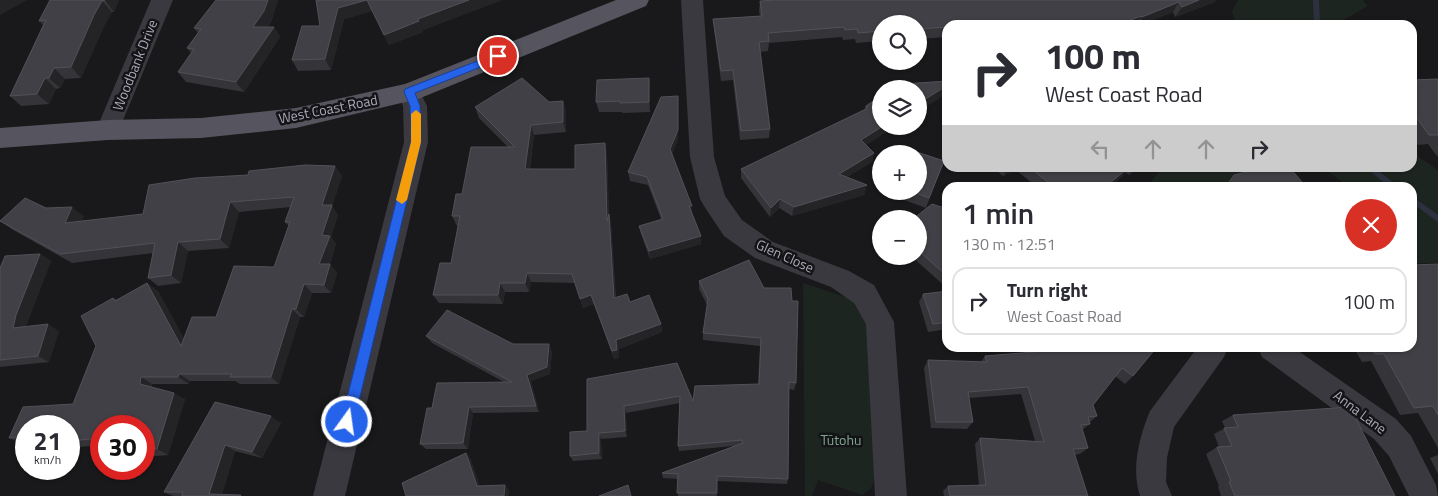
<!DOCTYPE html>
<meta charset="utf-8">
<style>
body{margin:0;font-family:"Titillium Web",sans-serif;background:#f2f2f3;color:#2b2b33;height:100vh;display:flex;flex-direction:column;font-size:19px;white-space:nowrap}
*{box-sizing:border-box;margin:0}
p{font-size:16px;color:#7c7c81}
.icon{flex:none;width:28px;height:28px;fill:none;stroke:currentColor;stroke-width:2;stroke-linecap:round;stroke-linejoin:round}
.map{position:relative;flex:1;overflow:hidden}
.details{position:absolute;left:942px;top:182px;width:475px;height:170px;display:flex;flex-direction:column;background:#fff;border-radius:15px;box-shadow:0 1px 4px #0004}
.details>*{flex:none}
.hud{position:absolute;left:942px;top:20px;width:475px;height:152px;border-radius:15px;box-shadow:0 1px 4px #0004;background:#fff;color:#2b2b33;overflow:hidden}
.fabs{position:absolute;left:872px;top:15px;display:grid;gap:10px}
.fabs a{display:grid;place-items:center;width:55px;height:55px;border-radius:50%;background:#fff;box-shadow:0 1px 4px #0004;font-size:25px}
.speed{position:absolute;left:15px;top:415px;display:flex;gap:10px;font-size:25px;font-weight:700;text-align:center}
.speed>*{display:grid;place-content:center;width:65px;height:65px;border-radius:50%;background:#fff;box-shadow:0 1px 4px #0004;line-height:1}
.speed small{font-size:12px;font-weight:400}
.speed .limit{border:8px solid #d22;background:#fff;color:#111}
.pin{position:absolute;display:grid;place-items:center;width:42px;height:42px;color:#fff;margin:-21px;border:2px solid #fff;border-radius:50%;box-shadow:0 1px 5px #0007}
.me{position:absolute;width:55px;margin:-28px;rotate:14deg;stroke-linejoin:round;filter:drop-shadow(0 0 4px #0008)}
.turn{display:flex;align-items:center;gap:18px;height:105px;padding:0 20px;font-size:22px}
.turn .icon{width:65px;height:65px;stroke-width:2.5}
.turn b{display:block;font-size:35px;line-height:42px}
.lanes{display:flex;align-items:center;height:48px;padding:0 20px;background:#0003;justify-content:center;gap:25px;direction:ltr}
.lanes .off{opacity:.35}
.round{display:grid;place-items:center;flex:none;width:52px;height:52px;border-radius:26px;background:#f2f2f3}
.overview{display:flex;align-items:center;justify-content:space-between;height:85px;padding:0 20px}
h1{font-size:30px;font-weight:600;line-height:38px}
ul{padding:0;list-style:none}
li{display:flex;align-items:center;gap:15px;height:68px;margin:0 10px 8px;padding:0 10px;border:2px solid #e1e1e2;border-radius:15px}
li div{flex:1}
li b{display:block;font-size:19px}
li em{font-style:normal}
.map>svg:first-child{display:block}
.green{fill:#1d2521}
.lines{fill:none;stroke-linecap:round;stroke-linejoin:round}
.stream{fill:#2d313f;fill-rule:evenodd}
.minor{fill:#3a393f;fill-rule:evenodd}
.major{fill:#56545e;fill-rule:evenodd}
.wall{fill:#353438}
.shaded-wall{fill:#242326}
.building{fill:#414046;stroke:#525158}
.route{fill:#2563eb;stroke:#184099}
.slow{fill:#f59e0b}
.labels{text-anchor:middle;stroke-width:5;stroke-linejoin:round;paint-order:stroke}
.street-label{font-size:14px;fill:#aaa9ba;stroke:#141315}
.park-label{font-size:14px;fill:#80a690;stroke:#141315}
</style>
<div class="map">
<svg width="1438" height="496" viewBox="0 0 1438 496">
<rect width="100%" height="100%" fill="#19181a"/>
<!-- green -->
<path class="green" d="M1238,0H1363L1368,6L1340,22L1342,25H1236L1232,11Z
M1413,153L1438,170V263H1413L1412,188L1349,187L1323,168H1412Z
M1162,168H1269L1214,187L1146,188Z
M803,283L851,299L867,323L880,469L871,488L862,495L818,480L812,496H805Z"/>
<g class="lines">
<!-- stream -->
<path class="stream" d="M1313,0H1319L1320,25H1314Z
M1366,168H1375L1400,188H1391Z
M1412,196L1438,215V222L1412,203Z"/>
<!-- minor -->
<path class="minor" d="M151,0H173L116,137L108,139L100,137L96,130Z
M681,0H703L714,157L725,196L742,220L773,242L849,271L874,285L894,322L907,496H875L866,324L854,303L831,287L755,258L724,236L704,206L700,199L690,157Z
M409,83L417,86L427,106L428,142L345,496H313L404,142L403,106L397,92L401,86Z
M1197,348H1228L1224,357L1174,427L1167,458L1166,482L1172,496H1140C1131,469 1139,437 1150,411Z
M1258,348H1294L1396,419L1411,436L1436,485L1438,496H1409L1389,456L1374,439L1262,357Z"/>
<!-- major -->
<path class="major" d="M616,0H649L646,6L418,99L296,128L201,138L108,140L0,148V128L108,120L201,118L296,108L405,84Z"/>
</g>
<!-- wall -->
<path class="wall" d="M50,0H119L114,12H112L104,26L81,78L65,79L60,88L56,89L49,104L21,106L10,96L43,25L39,21Z
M216,0H278L271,22L268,27H274L280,37L244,92L186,82L178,72L191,53L187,48L198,33L194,28Z
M316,0H502L423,30V32L389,45L372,11L344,19L331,70L298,71L292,60L320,26Z
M760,1L1215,2L1175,17L1173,12L1141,25H948V37L919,39V24H881V41L856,43L855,39L843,40L842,37L769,43L768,51L760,52L770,129L769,138L740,140L733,80L721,81L714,29L713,19L760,16L759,11Z
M649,78L650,89V112L622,113V112H599L596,102Z
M1438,79V156H1437L1428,144L1418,145L1412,137V80Z
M678,96V139L672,155L692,214L701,236V244L650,259L641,234L639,226L661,219L648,185L630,181L628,172Z
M563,101L566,112V132L534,135L530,169H575L605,143L607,154L609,216V214L611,224L616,298L630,302L661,324L662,332L619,349V358L614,359L594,304L583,308L575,283L531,282L529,292H505L503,304L439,303L433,295L451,263L458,226H457L452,216L462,194L508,147L479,118L475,107Z
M866,106L881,126H895L866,145L874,153L872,162L847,177L867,185L864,195L792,216L779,208L770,217L741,178V169L865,110Z
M944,161L926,208L896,197L898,191H919Z
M335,166L342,176L332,206L338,215L331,237L336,244L330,264L337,273L331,293H312L304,317H300L279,384H240L235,381H190L189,384H152V387L185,399L168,455L144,457V426H101V445L69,448V426L73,404L96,346L113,298L117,300L147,283L158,291L184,339L216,317L274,267L289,226L285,222L291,207L239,212L229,248L188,251L181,283L158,286L148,278L153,253L72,263L13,230L0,221L46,208L84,216L81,221L143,214L248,175Z
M993,168H1139L1129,175L1126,173L1109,188H1038L1016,170L1003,176Z
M919,219L943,229L948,232V289L911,256H919Z
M40,254L51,261L26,326L59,331L49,362L0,367V268Z
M749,260L796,383L794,390L789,389L788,479L787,484L717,481V496H678V479L663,478L662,473L734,446L679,451L678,446L680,403L626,413L627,437L601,439L602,459L573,461L570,456L587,431L677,363L693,401L758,384L760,346L703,340V333L707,305L699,289V281Z
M1438,264V448L1418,413L1400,415L1371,361L1362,362L1354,348H1412Z
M948,291V329L928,332L919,302L923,294Z
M426,336L513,344L552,351L550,374L531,381L539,412L473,413L468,449H426L420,444L432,408L504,382L432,343Z
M1156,348L1133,376L1125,384L1115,376L1093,405L1097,416L1090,422V424L1082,430L1088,448L1080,454L1074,455L1088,496H944L943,491L948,486L979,485L975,444L980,438L1035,441L1021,394L969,398L973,422L967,429L931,428L924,368L928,360L981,362L985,356L1034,352Z
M215,402L281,423L262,458L235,451L222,494L244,496H173L164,492Z
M1233,415L1395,496H1221L1218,487L1219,486L1206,454L1217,447H1219L1214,434L1225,428L1222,421Z
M26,437V444H23L9,438Z
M1438,455V474L1430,458Z"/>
<!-- shaded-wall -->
<path class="shaded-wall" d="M0,0H27L0,15Z
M105,0H119L114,12Z
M268,0H278L271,22L260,37L253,27Z
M367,0L372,11L344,19L331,70L325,59L338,8Z
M469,0H502L423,30V32L389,45L384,35L418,19Z
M1199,0H1216L1215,2L1175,17L1182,7Z
M102,1L112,12L104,26L81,78L71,67L94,15Z
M1179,2L1173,12L1141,25H1137L1142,17Z
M1141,16L1135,25H1118Z
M274,27L280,37L244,92L236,82Z
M54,68L65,79L60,88L49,78Z
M45,78L56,89L49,104L37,94Z
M649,78L650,89V112L649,102Z
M948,85V93L919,111V103Z
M678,96V139L671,158L670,149Z
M563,101L566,112V132L563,122Z
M531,125L534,135L528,179L525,169Z
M883,126H895L859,150L861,140Z
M605,143L607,154L609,230L607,221Z
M874,153L872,162L837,183L839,174Z
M335,166L342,176L332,206L338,215L331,237L336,244L327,273L319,264L322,235V205Z
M1008,168H1017L1016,170L1003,176Z
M1128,168H1130L1126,173L1109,188H1104Z
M1134,168H1139L1129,175Z
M1302,182L1296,188H1289L1292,185Z
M867,185L864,195L792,216L794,207Z
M780,199L779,208L770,217L771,208Z
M230,202L239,212L229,248L220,239Z
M689,206H692V214L689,215Z
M72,207L84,216L77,232L65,223Z
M609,214L611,224L616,307L614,298Z
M701,236V244L650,259L649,251Z
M178,242L188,251L181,283L171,275Z
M40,254L51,261L28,321L24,334L13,328L16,315Z
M330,264L337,273L331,293L324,285Z
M527,273L531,282L529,292L525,283Z
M147,283L158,291L192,354L181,346Z
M500,283L505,292L503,304L498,295Z
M304,284L312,293L304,317L296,309Z
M591,295L594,304L583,308L580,299Z
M292,309L300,317L279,384L271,377Z
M48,324L59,331L49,362L38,356Z
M661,324L662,332L619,349V358L614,359L612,351L616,340Z
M549,344L552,351L550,374L531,381L539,412L536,406L527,375Z
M179,374L190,381L189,384L178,377Z
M141,377L152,384L151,391L140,384Z
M174,393L185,399L168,455L157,449Z
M624,406L626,413L627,437L625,431Z
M469,407L473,413L468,449L463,443Z
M271,416L281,423L262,458L252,452Z
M599,433L601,439L602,459L599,453Z
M225,445L235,451L221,496L209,494Z
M466,453L471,459L482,491L477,486Z
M505,485L509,490V496H504Z"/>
<!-- building -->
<path class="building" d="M50,0H105L102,1L94,15L71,67L54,68L49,78H45L37,94L10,96L46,20L39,21Z
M216,0H268L264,11L253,27H274L236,82L178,72L194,49L187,48L201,29L194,28Z
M316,0H469L418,19L419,21L384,35L367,0L338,8L325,59L292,60L302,26H320Z
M776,0H1199L1182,7L1179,2L1142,17L1141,16L1118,25H948V27L919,29V24H881V31L858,33L857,29L845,30L844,27L768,33L769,41L759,42L770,129L741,131L733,70L721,71L713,19L762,16L760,1Z
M1181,21L1186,25H1177Z
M522,78L549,102L563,101V122L531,125L525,169H575V145L605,143L607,221L609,214L614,298L627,294L630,302L649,295L661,324L616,340L617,350L612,351L591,295L580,299L572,274L527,273L525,283H500L498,295H433L440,263H451L460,216H452L456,194H462L471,147H515L475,107Z
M649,78V102L620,103V101L596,102L597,80Z
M1438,79V135H1429L1412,111V80Z
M948,81V85L919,103V89H893L902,84Z
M678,96V130L670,149L692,206H689L701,236L649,251L639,226L663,219L647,177L628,172L661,97Z
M881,96V126H883L861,140L874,153L839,174L867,185L794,207L780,199L771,208L741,169L866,109V106Z
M914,151L944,161L929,198L911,191H919V154H913Z
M305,165L335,166L322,205H332L322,235L330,236L319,264H330L324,285L304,284L296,309H292L271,377H230L232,374H179L178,377H141L140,384L174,393L157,449L144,450V426H101V438L69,441V426H26V437L9,438L23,407L73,404L96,346L81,316L113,298L115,301L147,283L181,346L192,317H216L234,266L274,267L290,222H285L294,197L230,202L220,239L178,242L171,275L148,278L155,243L60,254L0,221L25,198L46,208L72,207L65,223L143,214L149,185L195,178L248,175L249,171Z
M1030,168H1128L1104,188H1056Z
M1262,168H1290L1302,182L1292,185L1294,188H1225L1234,175Z
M932,204L948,209V218L943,229L948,232V277L919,251V219H913Z
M40,254L16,315L13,328L48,324L38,356L0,360V268L5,256Z
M749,260L764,288H791L792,301H798L796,383L789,382L788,479L717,476V493H677L678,474L662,473L743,443L742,440L678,446L680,396L624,406L625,431L599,433V453L570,456V432L587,431V379L677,363L693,401L695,386L759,384L761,338L703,333L708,299L699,281Z
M1438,264V415L1433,406L1414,408L1384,354H1375L1371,348H1412V265Z
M948,291V322L933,324L923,294Z
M447,310L513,344H549L547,367L527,375L536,406L469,407L463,443L420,444L427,408H432L437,383L512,382L426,336Z
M1038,348H1156L1133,376L1122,368L1093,405L1097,416L1088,417L1090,424L1081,425L1088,448L1073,449L1088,496H950L948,486L986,485L980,438L1044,442L1028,387L968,392L973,422H936L928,360L987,362L985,356L1034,352Z
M215,402L271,416L252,452L225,445L209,494L241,495L240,496H182L183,492H164Z
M1350,407L1395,496H1235L1229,482L1231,481L1217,447L1232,446L1224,428L1238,427L1233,415Z
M466,453L477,486L505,485L504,496H406L402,483Z
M628,485L631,496H599Z"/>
<!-- route -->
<path class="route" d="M498,53L501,54V59L415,93L420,106L421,142L354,422L352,426L347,428L343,426L341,422L411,142L410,106L404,92L405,89Z"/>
<!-- slow -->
<path class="slow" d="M416,110L421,114V142L407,200L402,204L396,200L411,142V114Z"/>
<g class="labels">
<!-- street labels -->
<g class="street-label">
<text transform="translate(135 65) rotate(-68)" y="5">Woodbank Drive</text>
<text transform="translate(328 109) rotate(-11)" y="5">West Coast Road</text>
<text transform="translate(785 256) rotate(24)" y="5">Glen Close</text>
<text transform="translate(1360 412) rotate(37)" y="5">Anna Lane</text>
</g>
<!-- park labels -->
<g class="park-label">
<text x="841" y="445">Tūtohu</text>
</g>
</g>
</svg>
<div class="fabs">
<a><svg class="icon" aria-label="search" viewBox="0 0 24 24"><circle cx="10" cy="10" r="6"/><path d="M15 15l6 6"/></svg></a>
<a><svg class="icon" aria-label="layers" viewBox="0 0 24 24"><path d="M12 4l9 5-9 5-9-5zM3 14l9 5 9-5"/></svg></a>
<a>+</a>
<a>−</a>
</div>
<div class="speed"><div>21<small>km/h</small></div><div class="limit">30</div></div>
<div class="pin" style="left:498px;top:56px;background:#d93025"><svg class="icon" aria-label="arrive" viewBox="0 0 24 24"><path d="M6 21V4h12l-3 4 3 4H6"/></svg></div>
<svg class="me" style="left:347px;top:422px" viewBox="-20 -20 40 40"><circle r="17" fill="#2563eb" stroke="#fff" stroke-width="3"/><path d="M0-11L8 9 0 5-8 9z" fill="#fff"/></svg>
<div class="hud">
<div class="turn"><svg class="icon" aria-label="right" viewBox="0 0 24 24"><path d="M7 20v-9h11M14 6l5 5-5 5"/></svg><div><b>100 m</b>West Coast Road</div></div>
<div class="lanes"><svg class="icon off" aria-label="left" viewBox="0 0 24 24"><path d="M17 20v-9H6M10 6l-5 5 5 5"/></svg><svg class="icon off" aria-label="ahead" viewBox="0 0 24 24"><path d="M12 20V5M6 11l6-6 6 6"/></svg><svg class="icon off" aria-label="ahead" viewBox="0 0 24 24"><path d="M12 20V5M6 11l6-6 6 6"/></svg><svg class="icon" aria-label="right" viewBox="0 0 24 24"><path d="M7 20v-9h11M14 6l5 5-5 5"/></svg></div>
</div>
<section class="details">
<div class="overview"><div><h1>1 min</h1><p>130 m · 12:51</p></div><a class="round" style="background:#d93025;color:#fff"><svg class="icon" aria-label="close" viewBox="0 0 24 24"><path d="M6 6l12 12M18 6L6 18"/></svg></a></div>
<ul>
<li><svg class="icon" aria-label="right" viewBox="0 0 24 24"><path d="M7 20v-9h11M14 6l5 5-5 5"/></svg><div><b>Turn right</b><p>West Coast Road</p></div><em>100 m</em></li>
</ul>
</section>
</div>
